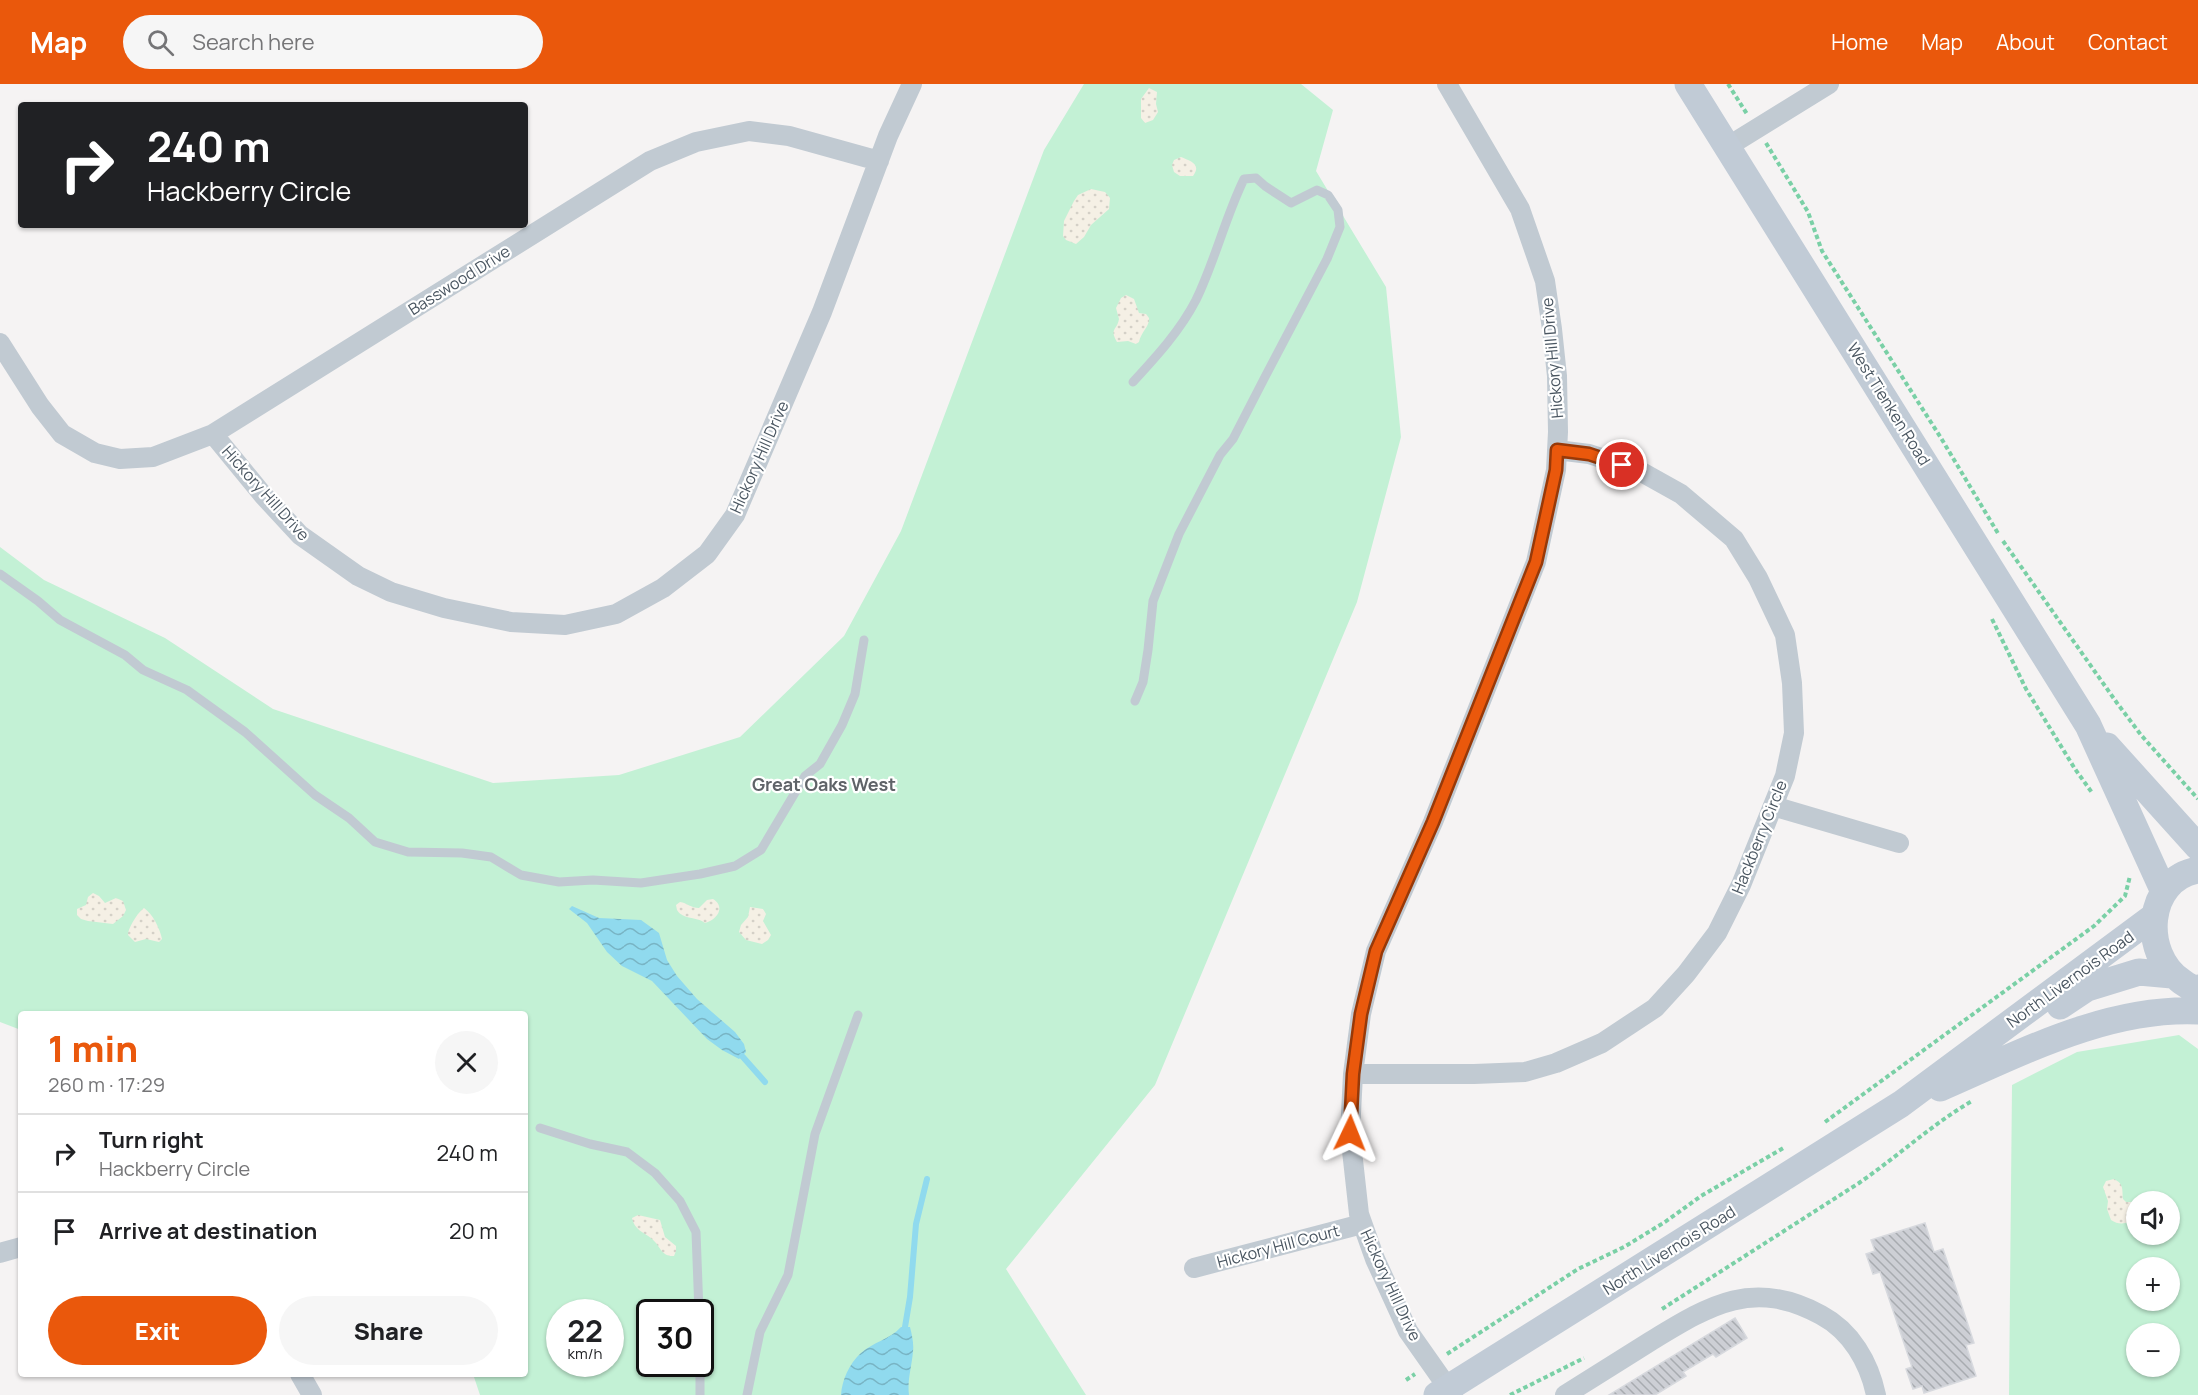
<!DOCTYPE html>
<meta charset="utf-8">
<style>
body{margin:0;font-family:Manrope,sans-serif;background:#f6f6f6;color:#202124;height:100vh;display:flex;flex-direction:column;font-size:22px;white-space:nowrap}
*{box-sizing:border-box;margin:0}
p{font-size:20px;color:#757577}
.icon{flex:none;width:33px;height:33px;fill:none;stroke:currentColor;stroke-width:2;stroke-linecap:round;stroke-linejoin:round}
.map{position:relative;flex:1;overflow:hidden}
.drawer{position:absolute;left:18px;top:927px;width:510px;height:366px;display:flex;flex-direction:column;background:#fff;border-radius:6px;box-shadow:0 2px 4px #0004}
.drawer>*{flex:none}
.hud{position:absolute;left:18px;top:18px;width:510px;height:126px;border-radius:6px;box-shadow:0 2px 4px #0004;background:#202124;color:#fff;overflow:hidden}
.fabs{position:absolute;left:2126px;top:1107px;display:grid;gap:12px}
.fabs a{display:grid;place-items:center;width:54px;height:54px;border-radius:50%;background:#fff;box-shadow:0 2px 4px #0004;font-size:30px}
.speed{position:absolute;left:546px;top:1215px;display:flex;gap:12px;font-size:30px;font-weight:700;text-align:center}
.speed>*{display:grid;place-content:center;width:78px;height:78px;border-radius:50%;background:#fff;box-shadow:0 2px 4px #0004;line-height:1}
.speed small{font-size:15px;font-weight:400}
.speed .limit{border:3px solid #111;border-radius:9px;background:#fff;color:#111}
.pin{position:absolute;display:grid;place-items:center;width:51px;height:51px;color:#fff;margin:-26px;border:3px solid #fff;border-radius:50%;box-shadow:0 2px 6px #0007}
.me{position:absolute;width:66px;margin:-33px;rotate:2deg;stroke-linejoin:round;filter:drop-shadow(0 0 4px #0008)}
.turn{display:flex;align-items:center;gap:21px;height:126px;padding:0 30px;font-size:27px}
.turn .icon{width:78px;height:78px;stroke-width:2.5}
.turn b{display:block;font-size:42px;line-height:51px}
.round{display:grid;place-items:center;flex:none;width:63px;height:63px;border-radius:32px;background:#f6f6f6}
.overview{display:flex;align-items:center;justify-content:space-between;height:102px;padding:0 30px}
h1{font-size:36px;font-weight:800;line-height:45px;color:#ea580c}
.button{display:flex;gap:12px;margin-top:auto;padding:12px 30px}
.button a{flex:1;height:69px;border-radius:36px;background:#ea580c;color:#fff;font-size:24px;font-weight:800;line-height:69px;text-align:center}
.button a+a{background:#f6f6f6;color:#202124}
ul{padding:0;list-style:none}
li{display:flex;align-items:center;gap:18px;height:78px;padding:0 30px;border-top:2px solid #e0e0e0}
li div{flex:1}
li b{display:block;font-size:22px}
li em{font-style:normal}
header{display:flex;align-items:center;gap:36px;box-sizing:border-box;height:84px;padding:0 30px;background:#ea580c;color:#fff}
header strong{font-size:28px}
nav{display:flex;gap:33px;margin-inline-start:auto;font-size:21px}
.search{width:420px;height:54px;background:#f6f6f6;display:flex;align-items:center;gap:15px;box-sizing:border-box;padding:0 21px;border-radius:33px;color:#757577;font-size:22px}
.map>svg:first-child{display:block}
.grass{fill:#c3f1d5;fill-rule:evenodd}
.sand{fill:url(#sand-dots)}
.water{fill:url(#water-waves)}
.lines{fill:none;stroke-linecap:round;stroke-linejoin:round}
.stream{stroke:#90daee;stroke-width:6}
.building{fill:url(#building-back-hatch);stroke:#d7d9de;stroke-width:1.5}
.path{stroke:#7ad0a6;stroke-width:4;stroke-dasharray:4.5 3;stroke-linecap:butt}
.lane{stroke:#c1cad2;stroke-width:9}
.street{stroke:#c1cad2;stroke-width:20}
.secondary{stroke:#c1cbd6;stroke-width:27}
.route-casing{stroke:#983908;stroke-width:15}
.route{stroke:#ea580c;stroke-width:10}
.labels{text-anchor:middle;stroke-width:4.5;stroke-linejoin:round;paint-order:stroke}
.street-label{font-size:16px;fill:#4a5661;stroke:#fff}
.neighbourhood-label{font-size:18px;font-weight:bold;fill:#5f6368;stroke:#fff}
</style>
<header>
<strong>Map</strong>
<div class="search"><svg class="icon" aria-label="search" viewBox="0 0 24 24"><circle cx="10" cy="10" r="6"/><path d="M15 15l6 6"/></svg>Search here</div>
<nav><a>Home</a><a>Map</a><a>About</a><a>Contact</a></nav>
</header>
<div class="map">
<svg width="2198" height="1311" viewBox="0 0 2198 1311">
<defs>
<pattern id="sand-dots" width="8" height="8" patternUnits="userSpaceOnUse" patternTransform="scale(1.5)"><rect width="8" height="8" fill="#f5f0e5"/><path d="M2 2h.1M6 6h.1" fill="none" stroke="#d4d0c7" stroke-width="1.8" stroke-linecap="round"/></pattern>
<pattern id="water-waves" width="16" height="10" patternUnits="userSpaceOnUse" patternTransform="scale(1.5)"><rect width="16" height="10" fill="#90daee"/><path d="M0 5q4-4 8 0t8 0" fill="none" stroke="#78b4c4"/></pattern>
<pattern id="building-back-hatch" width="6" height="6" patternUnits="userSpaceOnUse" patternTransform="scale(1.5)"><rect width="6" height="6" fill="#cdcfd5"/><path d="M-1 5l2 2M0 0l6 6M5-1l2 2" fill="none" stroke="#a8abb0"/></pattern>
</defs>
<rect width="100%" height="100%" fill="#f5f3f3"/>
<!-- grass -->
<path class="grass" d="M1084,0H1301L1333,26L1316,87L1386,203L1401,353L1357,518L1155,1001L1006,1185L1086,1311H480L473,1290H525V930H21V946L0,938V463L44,496L165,554L273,625L493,699L619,691L740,653L844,552L901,447L1044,66ZM560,1228H610V1280H560ZM650,1228H700V1280H650Z
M2179,951L2198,965V1311H2009L2012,1001L2077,968ZM2136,1118H2169V1150H2136ZM2136,1184H2169V1216H2136ZM2136,1250H2169V1282H2136Z"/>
<!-- sand -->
<path class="sand" d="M1149,4L1157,8L1156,20L1158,28L1153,36L1145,39L1141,34V15Z
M1181,73C1190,77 1202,80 1193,92H1180L1174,88L1172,81L1174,76Z
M1091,105L1105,108L1110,114L1109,125L1091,141L1084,153L1076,160L1066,156L1063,152L1064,137L1074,117L1078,111Z
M1126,211L1134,215L1139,229L1146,230L1149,234C1150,242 1141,248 1139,258L1136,260L1128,257L1117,258C1109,244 1117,247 1119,235L1116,224L1121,214Z
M93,809L99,812L105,819L116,814L123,817L126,826L123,832L113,840L88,837L81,835L77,831V825L86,821L88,813Z
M713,815C726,823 717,836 705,839C696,832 683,836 677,826L676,821L680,818C687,819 691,824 699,824L707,816Z
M750,823L763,825L766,830L763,837L771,851L768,856L762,860L746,856L739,848L741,841L748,833Z
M144,824C153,830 160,845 162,855L159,858L146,855L135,858L128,851C128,844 138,828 144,824Z
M2114,1095C2124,1100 2122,1105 2123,1115L2126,1118H2131L2136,1121V1133C2128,1140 2120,1142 2111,1136L2107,1125L2108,1117L2103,1103L2106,1097Z
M638,1131L660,1136L665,1153L676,1162V1167L674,1172C661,1173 660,1161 652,1155C644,1148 634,1146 632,1134Z
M571,1218H575L582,1227L610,1228H560C561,1222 565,1219 571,1218Z"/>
<!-- water -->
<path class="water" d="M572,822L599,834L641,836L659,849L667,876L677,892L697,915L735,948L744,960L746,968L739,975L722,966L707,955L652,897L622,882L607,868L587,839L569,825Z
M901,1243H910C912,1251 914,1260 913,1267C912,1282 907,1296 909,1311H841C842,1296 849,1280 861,1269C873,1258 889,1256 901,1243Z"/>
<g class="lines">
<!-- stream -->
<path class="stream" d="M742,972L765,998
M905,1243L910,1213L916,1140L927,1095"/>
</g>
<!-- building -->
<path class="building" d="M1925,1139L1934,1168L1943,1165L1974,1259L1966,1261L1976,1292L1924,1309L1922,1302L1913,1305L1906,1285L1912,1283L1880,1188L1873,1190L1866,1170L1875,1167L1871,1156Z
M1735,1234L1747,1254L1716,1273L1713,1270L1683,1288L1686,1292L1655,1311H1609Z"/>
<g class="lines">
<!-- path -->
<path class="path" d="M1728,0L1747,30
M1766,59L1808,128L1822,167L1941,354L1999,451
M2003,457L2117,619L2141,651L2198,715
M1992,535L2026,605L2075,685L2093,710
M1825,1038L2094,842L2125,812L2130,792
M1662,1225L1859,1099C1897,1073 1931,1041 1972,1017
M1447,1270L1578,1185L1624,1163L1665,1138L1701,1112L1785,1063
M1406,1296L1415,1290
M1510,1311L1584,1274"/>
<!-- lane -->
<path class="lane" d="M1133,298C1156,273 1180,247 1196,216C1215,177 1225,134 1244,95L1256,94L1265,102L1291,119L1317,106L1328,111L1338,126L1340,143L1327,175L1266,291L1233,355L1220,371L1179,450L1153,517L1148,566L1143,598L1135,617
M0,490L38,517L60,536L125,571L143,586L187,606L245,648L315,711L349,734L375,758L408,768L462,769L491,773L521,791L559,798L593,796L641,799L700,790L735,782L761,766L805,692L820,680L842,641L855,610L864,556
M540,1044L590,1060L627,1068L655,1089L680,1117L696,1148L699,1228
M700,1311V1253
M747,1311L760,1248L788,1191L815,1050L858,931"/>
<!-- street -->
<path class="street" d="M1447,0L1520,125L1545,197L1552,245L1557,292L1558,348L1556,386L1536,478L1433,738L1376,867L1361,930L1353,990L1350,1049L1359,1130L1375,1175L1408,1247L1453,1311
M1727,63L1829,0
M0,259L40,322L62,350L95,369L120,375L153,373L213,350L650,77L696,58L749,47L789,52L879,77
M213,350L263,411L300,451L358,492L391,508L444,524L511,538L565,541L616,530L663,504L707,470L735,431L822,228L888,52L912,0
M1773,722L1899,759
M1353,990H1474L1525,988L1556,979L1602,959L1655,924L1686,890L1717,849L1741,801L1785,692L1794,649L1792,599L1785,551L1758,494L1734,455L1681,410L1638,386L1589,370L1557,366
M0,1169L21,1163
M1194,1184L1362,1140
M300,1290L312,1311
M1565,1311C1594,1293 1622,1275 1651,1257C1710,1221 1753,1194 1821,1231C1851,1247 1869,1278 1876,1311"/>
<!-- secondary -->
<path class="secondary" d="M1688,0L2088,641L2164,808
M2107,662L2198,763
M2198,786C2145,795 2141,870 2181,897C2187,901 2191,905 2198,904
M2060,922L2087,904L2139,888L2172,891
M1940,1004C2021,969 2107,923 2198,927
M1437,1311L1901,1020L2153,833"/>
</g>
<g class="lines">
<!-- route casing -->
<g class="route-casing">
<path id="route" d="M1350,1049L1353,990L1361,930L1376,867L1433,738L1536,478L1556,386L1557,366L1589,370L1622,381"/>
</g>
<!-- route -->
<use href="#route" class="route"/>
</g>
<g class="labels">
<!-- street labels -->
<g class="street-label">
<text transform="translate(459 196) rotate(-32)" y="6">Basswood Drive</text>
<text transform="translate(1552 274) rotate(-95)" y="6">Hickory Hill Drive</text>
<text transform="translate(1889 320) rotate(58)" y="6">West Tienken Road</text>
<text transform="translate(759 373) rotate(-66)" y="6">Hickory Hill Drive</text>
<text transform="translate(266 409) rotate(48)" y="6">Hickory Hill Drive</text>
<text transform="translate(1759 753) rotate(-68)" y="6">Hackberry Circle</text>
<text transform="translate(2070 895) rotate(-36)" y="6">North Livernois Road</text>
<text transform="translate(1278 1162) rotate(-15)" y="6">Hickory Hill Court</text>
<text transform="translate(1669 1166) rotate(-32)" y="6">North Livernois Road</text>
<text transform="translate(1391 1201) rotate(65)" y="6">Hickory Hill Drive</text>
</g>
<!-- neighbourhood labels -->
<g class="neighbourhood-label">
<text x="824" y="707">Great Oaks West</text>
</g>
</g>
</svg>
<div class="fabs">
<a><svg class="icon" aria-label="sound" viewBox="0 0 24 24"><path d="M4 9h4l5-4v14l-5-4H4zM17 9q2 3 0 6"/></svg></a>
<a>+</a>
<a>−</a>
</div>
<div class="speed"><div>22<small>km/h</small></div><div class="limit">30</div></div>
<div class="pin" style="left:1622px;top:381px;background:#d93025"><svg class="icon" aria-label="arrive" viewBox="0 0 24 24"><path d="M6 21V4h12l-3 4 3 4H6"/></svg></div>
<svg class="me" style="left:1350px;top:1049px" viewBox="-20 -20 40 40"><path d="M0-17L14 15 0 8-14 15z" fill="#ea580c" stroke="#fff" stroke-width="4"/></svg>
<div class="hud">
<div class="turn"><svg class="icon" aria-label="right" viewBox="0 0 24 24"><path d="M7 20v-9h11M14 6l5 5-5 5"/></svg><div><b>240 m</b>Hackberry Circle</div></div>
</div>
<section class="drawer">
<div class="overview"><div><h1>1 min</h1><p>260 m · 17:29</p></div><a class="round"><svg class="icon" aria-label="close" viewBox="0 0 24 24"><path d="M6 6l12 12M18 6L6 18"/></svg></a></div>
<ul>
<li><svg class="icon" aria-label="right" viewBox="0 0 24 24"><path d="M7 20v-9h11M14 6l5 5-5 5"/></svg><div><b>Turn right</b><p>Hackberry Circle</p></div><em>240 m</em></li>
<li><svg class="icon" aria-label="arrive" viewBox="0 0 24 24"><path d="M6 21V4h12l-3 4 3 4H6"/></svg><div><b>Arrive at destination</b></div><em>20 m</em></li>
</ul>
<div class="button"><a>Exit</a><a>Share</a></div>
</section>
</div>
